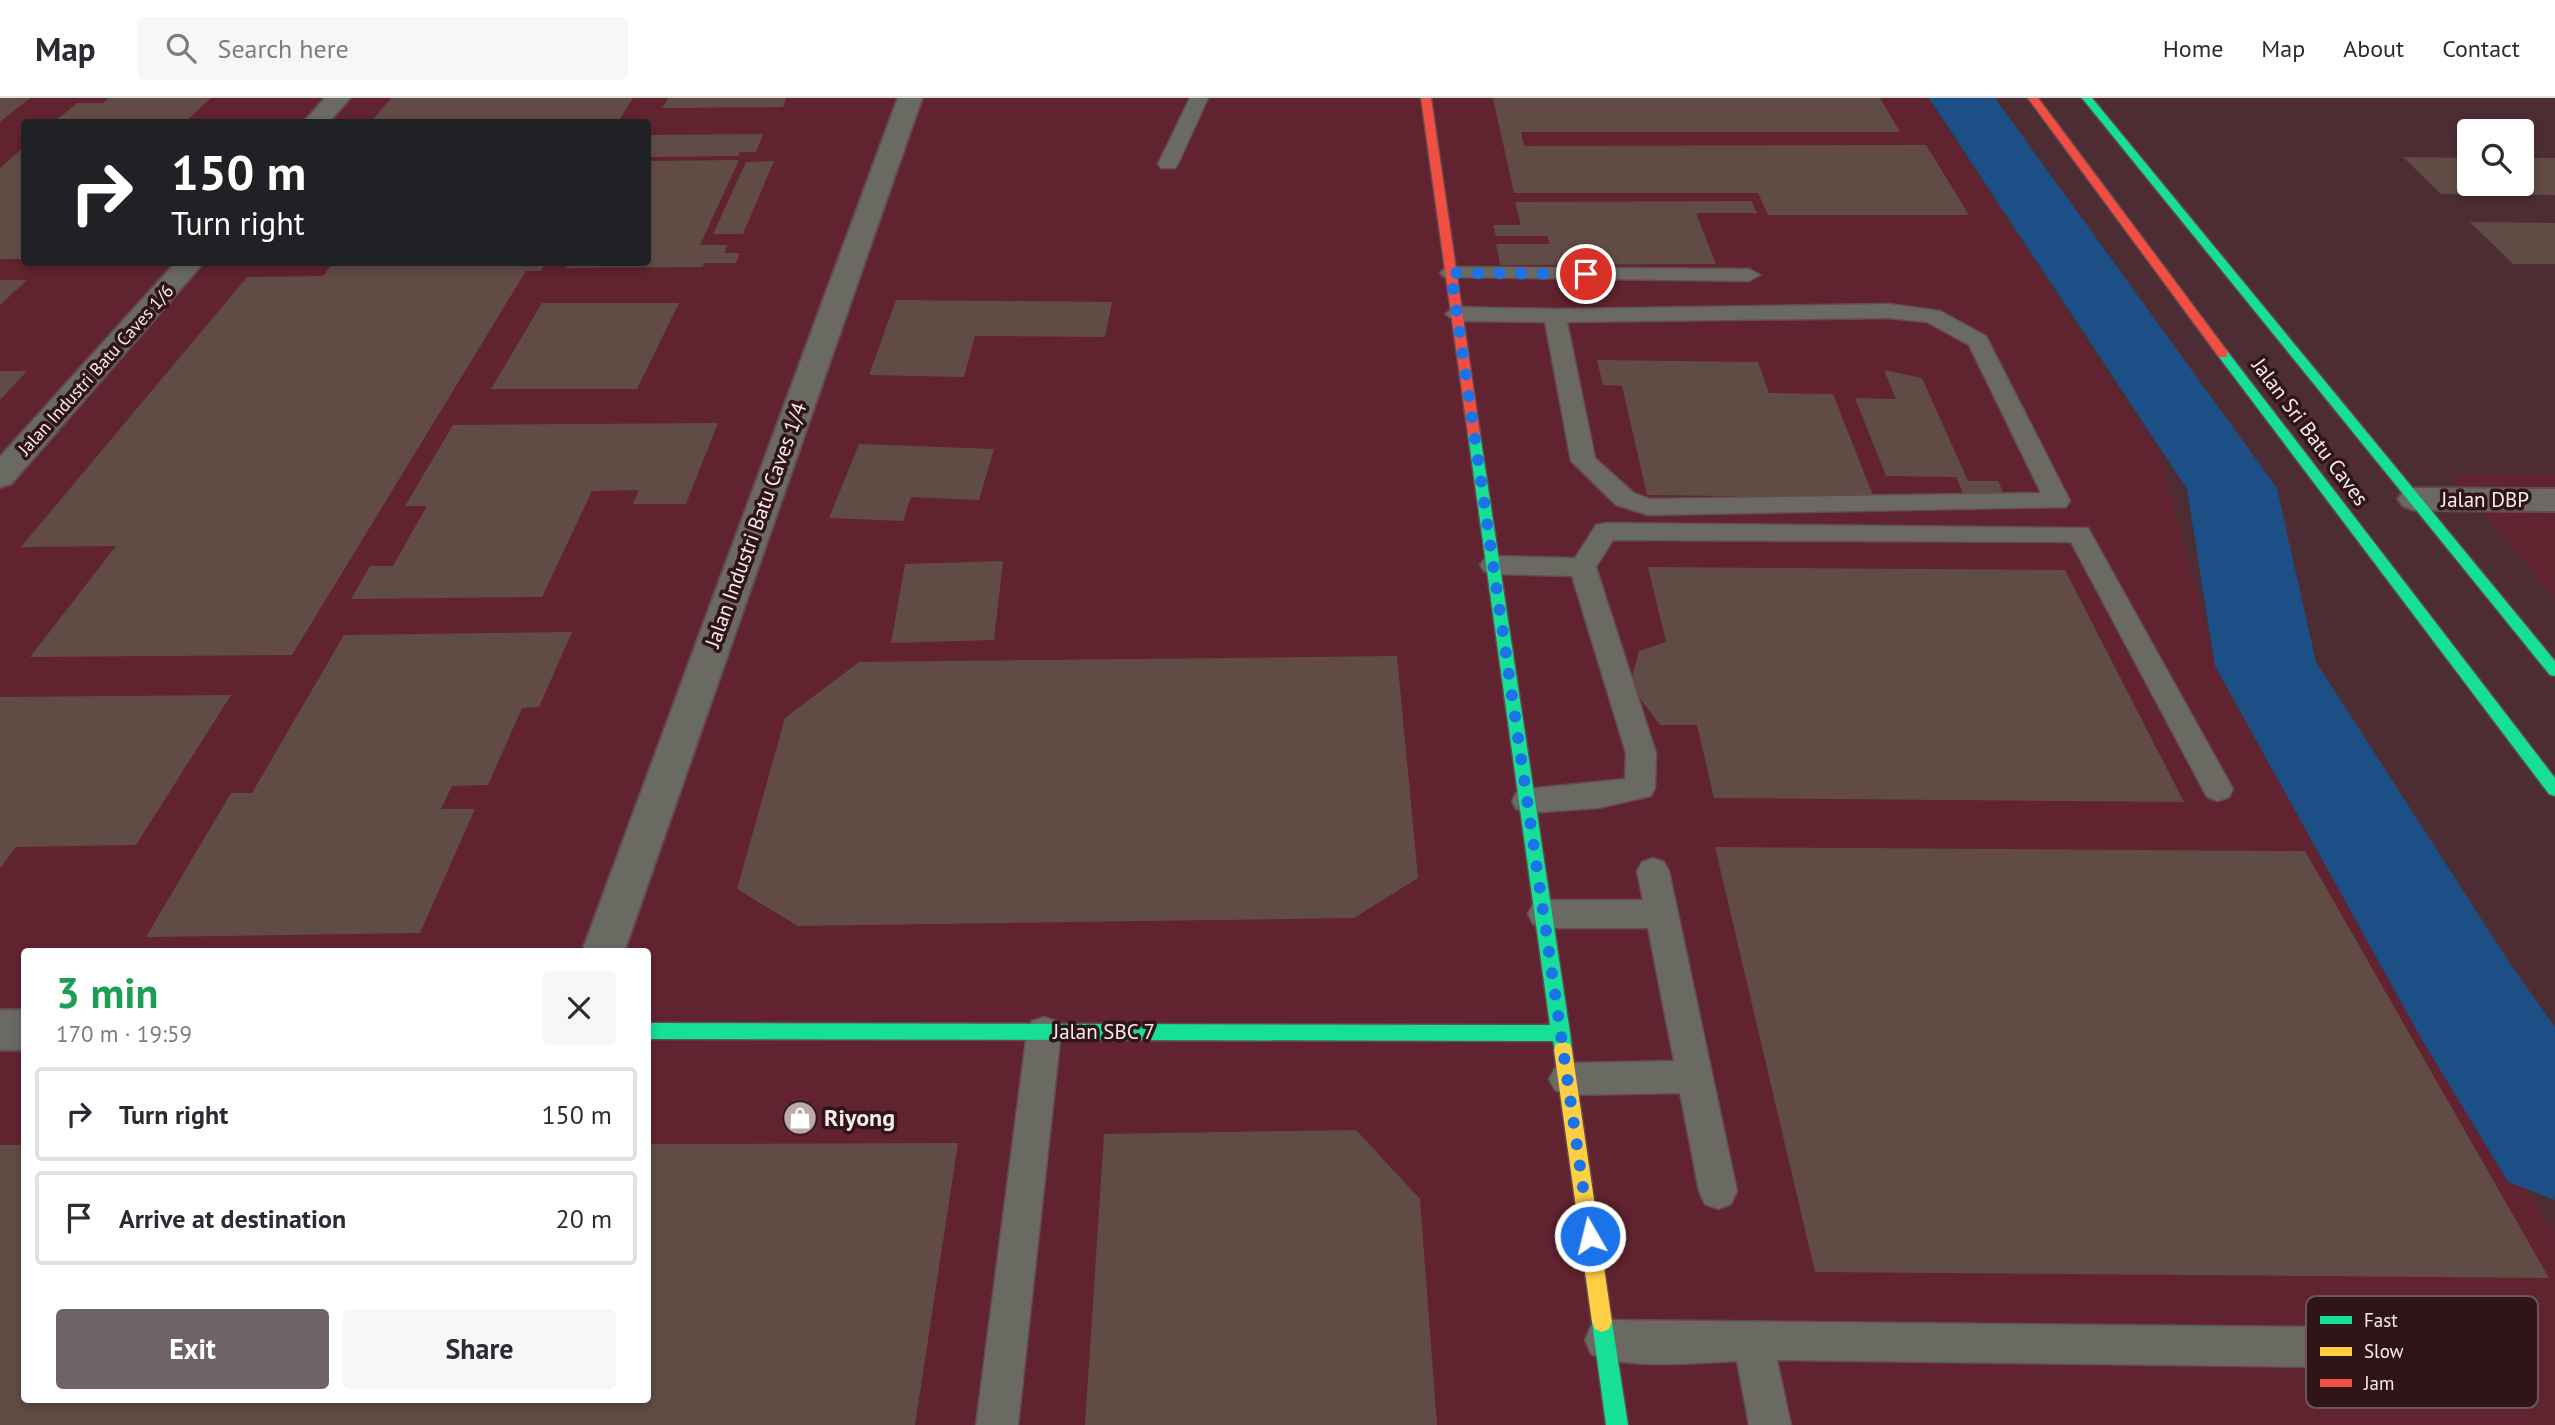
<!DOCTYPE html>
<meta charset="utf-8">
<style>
body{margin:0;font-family:"PT Sans",sans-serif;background:#f7f7f7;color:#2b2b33;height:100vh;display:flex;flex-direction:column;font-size:26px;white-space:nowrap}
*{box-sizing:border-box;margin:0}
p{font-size:23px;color:#7c7c81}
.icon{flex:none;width:38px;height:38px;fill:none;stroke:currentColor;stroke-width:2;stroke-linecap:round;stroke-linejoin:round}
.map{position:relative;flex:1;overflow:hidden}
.panel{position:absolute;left:21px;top:850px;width:630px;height:455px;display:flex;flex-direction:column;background:#fff;border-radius:7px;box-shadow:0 4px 10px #0003}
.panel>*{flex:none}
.hud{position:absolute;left:21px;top:21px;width:630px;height:147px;border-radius:7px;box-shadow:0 4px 10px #0003;background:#202124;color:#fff;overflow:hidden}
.tools{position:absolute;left:2457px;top:21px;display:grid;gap:14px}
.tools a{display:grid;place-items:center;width:77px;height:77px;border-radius:7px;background:#fff;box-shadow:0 4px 10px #0003;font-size:35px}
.pin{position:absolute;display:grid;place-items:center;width:60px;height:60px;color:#fff;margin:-30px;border:4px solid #fff;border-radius:50%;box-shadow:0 2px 7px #0007}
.me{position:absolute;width:77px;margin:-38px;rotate:352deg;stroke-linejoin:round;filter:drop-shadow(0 0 5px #0008)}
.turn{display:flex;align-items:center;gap:24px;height:147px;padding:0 35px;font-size:32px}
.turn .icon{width:91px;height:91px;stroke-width:2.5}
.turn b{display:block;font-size:49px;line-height:60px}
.round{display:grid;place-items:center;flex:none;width:74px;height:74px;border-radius:7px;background:#f7f7f7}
.headline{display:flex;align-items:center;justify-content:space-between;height:119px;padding:0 35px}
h1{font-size:42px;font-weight:700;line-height:52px;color:#1e9e55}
.primary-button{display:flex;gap:14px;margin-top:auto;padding:14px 35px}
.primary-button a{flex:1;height:80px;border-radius:7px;background:#6d6369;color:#fff;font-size:28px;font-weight:700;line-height:80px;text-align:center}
.primary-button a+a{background:#f7f7f7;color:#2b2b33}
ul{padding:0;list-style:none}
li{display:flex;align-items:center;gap:21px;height:94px;margin:0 14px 10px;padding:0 21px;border:4px solid #e1e1e2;border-radius:7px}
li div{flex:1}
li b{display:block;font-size:26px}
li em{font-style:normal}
header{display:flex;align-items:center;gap:42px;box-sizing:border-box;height:98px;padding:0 35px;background:#fff;border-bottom:2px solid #e1e1e2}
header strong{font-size:33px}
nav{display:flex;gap:38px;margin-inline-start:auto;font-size:24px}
.search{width:490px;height:63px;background:#f7f7f7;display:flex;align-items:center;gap:18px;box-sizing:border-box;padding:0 24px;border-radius:7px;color:#7c7c81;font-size:26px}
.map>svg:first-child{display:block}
.built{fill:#612330;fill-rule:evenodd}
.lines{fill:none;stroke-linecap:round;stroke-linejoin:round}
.river{fill:#1b4f85;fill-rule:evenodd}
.building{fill:#614c45}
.lane-casing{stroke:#634a4f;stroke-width:3}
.street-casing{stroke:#634a4f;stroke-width:4}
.fast-casing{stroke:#634a4f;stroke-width:3}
.slow-casing{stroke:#634a4f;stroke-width:3}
.jam-casing{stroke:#634a4f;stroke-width:3}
.lane{fill:#6a6962;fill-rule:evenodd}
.street{fill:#6a6962;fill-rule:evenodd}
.fast{fill:#16e098;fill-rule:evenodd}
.slow{fill:#ffcf43;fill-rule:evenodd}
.jam{fill:#f24e42;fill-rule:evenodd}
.route{stroke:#1a73e8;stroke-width:12;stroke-dasharray:0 21.6}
.labels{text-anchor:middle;stroke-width:7;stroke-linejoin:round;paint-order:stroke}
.far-street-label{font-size:18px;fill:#faebec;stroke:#2f1519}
.street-label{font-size:21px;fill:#faebec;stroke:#2f1519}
.near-poi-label{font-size:24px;font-weight:bold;fill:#faebec;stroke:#2f1519;text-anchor:start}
.key{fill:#2f1519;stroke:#6c5558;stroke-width:2}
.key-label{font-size:19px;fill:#faebec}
</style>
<header>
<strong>Map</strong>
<div class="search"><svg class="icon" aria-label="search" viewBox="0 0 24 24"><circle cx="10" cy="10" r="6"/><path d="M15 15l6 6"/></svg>Search here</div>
<nav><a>Home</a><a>Map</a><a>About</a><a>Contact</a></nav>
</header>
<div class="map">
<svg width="2555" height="1327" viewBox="0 0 2555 1327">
<rect width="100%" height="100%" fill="#4d2d33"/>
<!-- built -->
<path class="built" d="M0,0H1927L2160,356L2217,571L2555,1137V1327H0ZM24,24H648V164H24ZM24,854H648V1302H24Z
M2450,377H2555V500Z"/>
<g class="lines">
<!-- river -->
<path class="river" d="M1929,0H1995L2277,390L2316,564L2509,864L2555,929V1102L2508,1084L2421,940L2215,568L2187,391Z"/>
</g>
<!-- building -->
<path class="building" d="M0,0H30L0,24Z
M109,0H211L185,24H54L77,5H103Z
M391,0H633L618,24H371Z
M668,0H786L783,9L662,10Z
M1493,0H1880L1900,34H1521L1524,48L1926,47L1969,117H1768L1758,95H1514Z
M763,36L756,54H740L738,58L648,59V37Z
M24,49V161H0V70Z
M2403,59L2469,60V86H2522V60H2555V97L2441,96Z
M739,62L700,147H728L724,155H740L736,165H704L703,169L566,170L569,164H648V63Z
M774,63L743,136H713L746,64Z
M1751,103L1757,115H1696L1716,166L1500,167L1496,146H1550L1547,138H1496L1493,127H1521L1515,104Z
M2470,124L2555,125V166H2513Z
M334,164H546L541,173H526L292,557L30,559L116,448L21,449L247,179L323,178Z
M0,182H27L0,207Z
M896,202L1112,204L1105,239L975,238L964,279L869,277Z
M542,205H679L637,291H491Z
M1597,262L1758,264L1769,295L1833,296L1874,400L1647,397L1622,288L1603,287Z
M1884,272L1922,280L1968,383H1998L2004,396L1963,395L1956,379L1886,378L1855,300L1896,301Z
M0,273H27L0,302Z
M718,325L686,406H633L639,392L592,393L542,499L351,501L370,468H393L427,408H405L453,327Z
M859,346L994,351L979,402L911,399L903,423L829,420Z
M1003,463L994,542L891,545L905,466Z
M1648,469L2065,472L2184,704L1714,700L1697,627H1660L1630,587L1639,553L1666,544Z
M572,534L539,609L522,610L488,687L452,688L441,711H475L420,835L146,839L231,695H252L344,537Z
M1397,558L1418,780L1354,820L798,828L737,791L785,620L859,564Z
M231,597L136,747L16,749L0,770V599Z
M1715,749L2305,753L2549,1180L1815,1174Z
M1356,1032L1420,1101L1437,1327H1085L1104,1036Z
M958,1045L915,1327H0V1047H24V1302H648V1046Z"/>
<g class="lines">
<!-- lane casing -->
<g class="lane-casing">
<path id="lane" d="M1190,0H1208L1178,66L1175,70H1161L1158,66Z
M1451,169L1749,171L1760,177L1749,183L1444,179L1440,175L1444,171Z
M1889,206L1940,213L1986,238L2070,403L2066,409L1648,417L1616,407L1571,363L1545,224L1456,223L1445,216L1456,209L1555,211ZM1889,220L1927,224L1969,247L2041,395L1650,401L1634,395L1595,360L1567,224Z
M1605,425L2088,430L2233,691L2229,699L2218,703L2207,699L2071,444L1613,442L1596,469L1656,655L1655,690L1651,698L1598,710L1527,715L1516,711L1512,703L1516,695L1527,691L1625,681L1626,655L1572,478L1493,476L1484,473L1480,467L1484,461L1493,458L1575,460L1596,427Z
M1653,760L1664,764L1669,773L1737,1093L1731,1106L1718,1111L1705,1106L1699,1093L1680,995L1567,997L1555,992L1549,981L1555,970L1567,965L1674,963L1648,830H1544L1533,826L1528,816L1533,806L1544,802H1643L1637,773L1642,764Z
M1044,919L1056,923L1061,934L1018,1327H976L1027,934L1032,923Z
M1605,1222L2405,1230L2419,1236L2425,1250L2419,1264L2405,1270L1777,1262L1791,1327H1749L1737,1263C1695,1265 1629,1272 1591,1256L1585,1242L1591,1228Z"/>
</g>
<!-- street casing -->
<g class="street-casing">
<path id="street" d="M325,0H350L329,24H304Z
M898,0H922L624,854H582Z
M176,164H204L11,386L0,389V359Z
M2414,390L2555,391V413L2414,412L2403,408L2398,401L2403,394Z
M0,912H24V952H0Z"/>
</g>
<!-- fast casing -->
<g class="fast-casing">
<path id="fast" d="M2082,0H2092L2555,563V578L2550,577Z
M2223,252L2227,253L2555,680V698L2549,696L2219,259L2217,256Z
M1474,332L1480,336L1570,935L1572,952L1570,958L1563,960L1556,958L1553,943L648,941V925L1550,927L1468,336Z
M1602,1214L1609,1217L1612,1224L1628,1327H1606L1592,1224L1595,1217Z"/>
</g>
<!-- slow casing -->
<g class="slow-casing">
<path id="slow" d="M1563,944L1570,946L1572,952L1612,1224L1609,1231L1602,1234L1595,1231L1592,1224L1554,952L1556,946Z"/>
</g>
<!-- jam casing -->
<g class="jam-casing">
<path id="jam" d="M1421,0H1431L1480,336L1474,340L1468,336Z
M2028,0H2038L2227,253V259H2219Z"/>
</g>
<!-- lane -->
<use href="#lane" class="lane"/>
<!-- street -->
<use href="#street" class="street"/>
<!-- fast -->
<use href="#fast" class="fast"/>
<!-- slow -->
<use href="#slow" class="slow"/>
<!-- jam -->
<use href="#jam" class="jam"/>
</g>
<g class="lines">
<!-- route -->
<path class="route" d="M1586,176L1451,175L1590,1138"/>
</g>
<!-- icons -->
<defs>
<g id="shop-disc" transform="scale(1.75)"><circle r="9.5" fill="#bda8ab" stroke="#2f1519"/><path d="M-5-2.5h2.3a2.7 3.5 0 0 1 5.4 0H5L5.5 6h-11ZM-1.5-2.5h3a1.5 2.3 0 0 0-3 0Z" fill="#fff"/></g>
</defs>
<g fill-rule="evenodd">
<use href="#shop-disc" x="800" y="1020"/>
</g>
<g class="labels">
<!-- far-street labels -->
<g class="far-street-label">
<text transform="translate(96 272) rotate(-48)" y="6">Jalan Industri Batu Caves 1/6</text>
</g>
<!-- street labels -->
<g class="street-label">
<text transform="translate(2310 334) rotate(53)" y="7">Jalan Sri Batu Caves</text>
<text x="2485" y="409">Jalan DBP</text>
<text transform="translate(756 427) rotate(-70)" y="7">Jalan Industri Batu Caves 1/4</text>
<text x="1104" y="941">Jalan SBC 7</text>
</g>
<!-- near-poi labels -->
<g class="near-poi-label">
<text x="824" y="1028">Riyong</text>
</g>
</g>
<!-- legend -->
<rect x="2306" y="1198" width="232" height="112" rx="10" class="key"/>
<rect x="2320" y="1218" width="32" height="8" fill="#16e098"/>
<rect x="2320" y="1249" width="32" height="9" fill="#ffcf43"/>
<rect x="2320" y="1281" width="32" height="8" fill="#f24e42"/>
<g class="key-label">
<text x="2364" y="1229">Fast</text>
<text x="2364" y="1260">Slow</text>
<text x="2364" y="1292">Jam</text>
</g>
</svg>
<div class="tools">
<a><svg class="icon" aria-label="search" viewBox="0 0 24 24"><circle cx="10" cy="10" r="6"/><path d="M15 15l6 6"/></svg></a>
</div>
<div class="pin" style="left:1586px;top:176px;background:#d93025"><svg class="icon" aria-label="arrive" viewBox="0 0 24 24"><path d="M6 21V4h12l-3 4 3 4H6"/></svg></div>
<svg class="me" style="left:1590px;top:1138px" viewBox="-20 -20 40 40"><circle r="17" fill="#1a73e8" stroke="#fff" stroke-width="3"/><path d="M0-11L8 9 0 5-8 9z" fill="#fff"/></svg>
<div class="hud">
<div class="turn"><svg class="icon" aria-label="right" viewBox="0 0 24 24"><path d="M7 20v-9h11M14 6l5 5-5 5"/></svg><div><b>150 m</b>Turn right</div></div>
</div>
<section class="panel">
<div class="headline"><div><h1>3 min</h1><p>170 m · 19:59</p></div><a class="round"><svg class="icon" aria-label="close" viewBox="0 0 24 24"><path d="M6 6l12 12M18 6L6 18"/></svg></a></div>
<ul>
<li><svg class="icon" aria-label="right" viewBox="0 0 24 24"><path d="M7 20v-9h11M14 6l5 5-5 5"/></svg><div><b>Turn right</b></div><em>150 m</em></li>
<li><svg class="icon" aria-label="arrive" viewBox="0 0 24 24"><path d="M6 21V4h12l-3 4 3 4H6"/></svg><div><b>Arrive at destination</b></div><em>20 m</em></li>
</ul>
<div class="primary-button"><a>Exit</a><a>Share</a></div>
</section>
</div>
